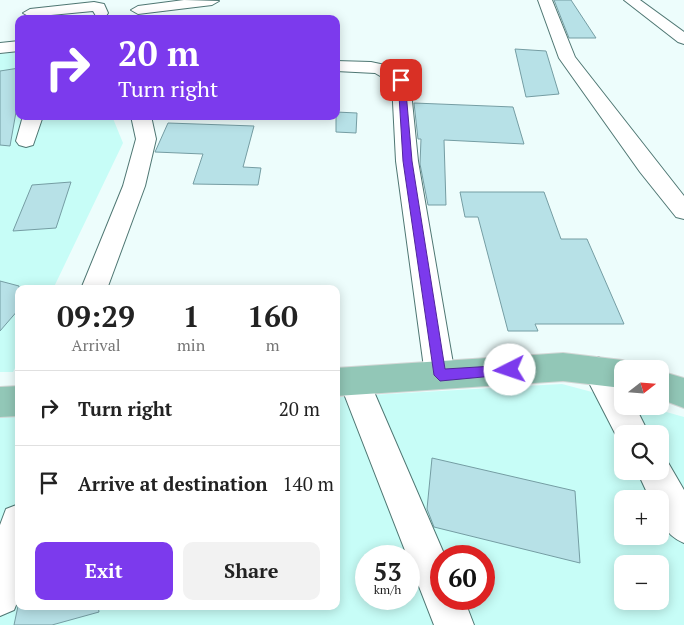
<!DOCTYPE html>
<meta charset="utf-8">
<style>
body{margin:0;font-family:"PT Serif",serif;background:#f2f2f2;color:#222;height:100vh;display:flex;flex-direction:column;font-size:19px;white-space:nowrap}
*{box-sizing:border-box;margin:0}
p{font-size:16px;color:#767676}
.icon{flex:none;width:28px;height:28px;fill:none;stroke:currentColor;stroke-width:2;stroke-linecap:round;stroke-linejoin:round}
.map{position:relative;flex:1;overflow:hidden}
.drawer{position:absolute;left:15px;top:285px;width:325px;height:325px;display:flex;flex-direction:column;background:#fff;border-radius:10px;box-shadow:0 2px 12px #0003}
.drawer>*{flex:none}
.guide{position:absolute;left:15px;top:15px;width:325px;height:105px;border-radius:10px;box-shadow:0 2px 12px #0003;background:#7c3aed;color:#fff;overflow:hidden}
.needle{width:32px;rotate:73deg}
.tools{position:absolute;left:614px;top:360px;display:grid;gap:10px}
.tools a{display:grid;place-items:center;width:55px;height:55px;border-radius:10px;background:#fff;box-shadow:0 2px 12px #0003;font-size:25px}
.speed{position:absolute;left:355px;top:545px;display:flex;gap:10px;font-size:25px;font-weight:700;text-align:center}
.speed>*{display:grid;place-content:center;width:65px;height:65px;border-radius:50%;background:#fff;box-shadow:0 2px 12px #0003;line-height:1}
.speed small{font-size:12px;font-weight:400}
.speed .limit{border:8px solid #d22;background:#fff;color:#111}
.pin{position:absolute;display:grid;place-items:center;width:42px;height:42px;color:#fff;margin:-21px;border-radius:10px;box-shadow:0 2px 8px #0006}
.me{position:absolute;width:55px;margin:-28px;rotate:266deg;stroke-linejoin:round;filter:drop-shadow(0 0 4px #0008)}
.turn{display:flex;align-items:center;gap:18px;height:105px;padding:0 20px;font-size:22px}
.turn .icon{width:65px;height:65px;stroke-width:2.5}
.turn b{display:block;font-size:35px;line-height:42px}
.eta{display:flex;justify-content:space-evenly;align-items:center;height:85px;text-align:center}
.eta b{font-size:30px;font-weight:700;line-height:35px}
.action{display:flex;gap:10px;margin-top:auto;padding:10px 20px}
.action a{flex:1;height:58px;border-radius:10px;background:#7c3aed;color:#fff;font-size:20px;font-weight:700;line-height:58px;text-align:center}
.action a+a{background:#f2f2f2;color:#222}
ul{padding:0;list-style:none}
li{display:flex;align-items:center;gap:15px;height:75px;padding:0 20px;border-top:1px solid #e0e0e0}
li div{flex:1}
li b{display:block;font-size:19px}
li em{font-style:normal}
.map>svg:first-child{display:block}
.built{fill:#c7fdf7;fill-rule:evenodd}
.building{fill:#b7e1e7;stroke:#759da3}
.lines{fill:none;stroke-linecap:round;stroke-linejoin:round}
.minor-casing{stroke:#4f7773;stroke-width:2}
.major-casing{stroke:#d3d7d6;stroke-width:2}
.minor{fill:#fff;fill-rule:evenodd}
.major{fill:#92c7b7;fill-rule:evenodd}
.route{fill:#7c3aed;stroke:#51269a}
</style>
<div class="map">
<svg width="684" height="625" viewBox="0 0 684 625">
<rect width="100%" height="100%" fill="#edfdfc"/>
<!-- built -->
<path class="built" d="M19,52V116H112L123,143L53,289H19V360L13,372H0V54Z
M562,384L622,400V406H645L684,417V625H0V417L19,416V606H336V397ZM622,434H660V471H622ZM622,499H660V536H622ZM366,556H409V599H366ZM441,556H484V599H441ZM622,564H660V601H622Z"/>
<!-- building -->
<path class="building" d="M554,0H571L596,38H569Z
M515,49L546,51L559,94L526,97Z
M19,68V95L10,146L0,145V71Z
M414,103L513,107L524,144L444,140L446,205H428L420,164L421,139H418Z
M336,112L357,113L356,133L336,132Z
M168,123L254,126L243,167L261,168L258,185L193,184L203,154L155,152Z
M71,182L56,228L13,231L32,185Z
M460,192H544L561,239H587L624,324H535L538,331H508L478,217H465Z
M0,281L19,286V309L0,331Z
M432,458L575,491L580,563L434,527L427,509Z
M18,606H98L99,612L52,625H14Z"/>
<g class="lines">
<!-- minor casing -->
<g class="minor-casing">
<path id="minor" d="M184,0L219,1L212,5L138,14L131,10L138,6Z
M538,0H552L575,57L684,196V219L676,217L640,172L559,58Z
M624,0H640L684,32V44L678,42Z
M94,2L104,4L108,13L106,16H96L93,11L30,17L23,13L30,9Z
M19,41V51L0,53V43Z
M336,61L371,62L385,65L400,71L410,81L418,161L455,375L451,385L440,389L429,385L425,375L396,161L392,83L375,73L336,71Z
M23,116H43L33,145L26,147L19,145L16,141Z
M131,116H151L156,139L145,186L107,289H81L123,186L136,139Z
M598,357C619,365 622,386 622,406H635L649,434H622L621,445L583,371L587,361Z
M354,367L365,371L445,556H441V599H464L474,625H434L339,381L343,371Z
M660,456L666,459L684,490V543C663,534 660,520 660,499H650L637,471H660Z
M19,504V598L14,610L0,616V525L6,509Z"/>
</g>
<!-- major casing -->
<g class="major-casing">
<path id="major" d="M563,353L622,360L633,364L635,369H622V388L563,381L336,396V368Z
M660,371L684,378V408L660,399Z
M19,386V416L0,417V387Z"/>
</g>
<!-- minor -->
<use href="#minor" class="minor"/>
<!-- major -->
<use href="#major" class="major"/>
</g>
<!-- route -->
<path class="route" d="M398,79L405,80L412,161L445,369L510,365L517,370L515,374L440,381L434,375L403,161Z"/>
</svg>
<div class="tools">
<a><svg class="needle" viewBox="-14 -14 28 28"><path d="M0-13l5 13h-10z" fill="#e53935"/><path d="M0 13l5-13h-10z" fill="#767676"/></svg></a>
<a><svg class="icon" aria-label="search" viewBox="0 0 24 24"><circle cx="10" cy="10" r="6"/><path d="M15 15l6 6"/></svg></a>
<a>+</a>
<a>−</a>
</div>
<div class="speed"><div>53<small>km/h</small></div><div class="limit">60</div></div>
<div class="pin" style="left:401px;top:80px;background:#d93025"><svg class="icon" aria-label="arrive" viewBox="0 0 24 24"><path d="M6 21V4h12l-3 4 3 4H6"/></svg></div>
<svg class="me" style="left:510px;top:370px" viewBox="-20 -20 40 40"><circle r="19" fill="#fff"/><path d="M0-13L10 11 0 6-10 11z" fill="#7c3aed"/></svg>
<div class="guide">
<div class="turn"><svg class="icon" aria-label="right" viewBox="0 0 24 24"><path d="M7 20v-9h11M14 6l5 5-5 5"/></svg><div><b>20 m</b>Turn right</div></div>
</div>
<section class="drawer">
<div class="eta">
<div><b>09:29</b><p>Arrival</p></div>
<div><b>1</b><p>min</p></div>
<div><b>160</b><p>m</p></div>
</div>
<ul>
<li><svg class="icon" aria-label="right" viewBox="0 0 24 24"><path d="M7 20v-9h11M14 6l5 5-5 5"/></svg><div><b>Turn right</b></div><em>20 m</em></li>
<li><svg class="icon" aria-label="arrive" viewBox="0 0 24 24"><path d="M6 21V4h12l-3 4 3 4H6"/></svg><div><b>Arrive at destination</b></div><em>140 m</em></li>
</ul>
<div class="action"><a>Exit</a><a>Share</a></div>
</section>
</div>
